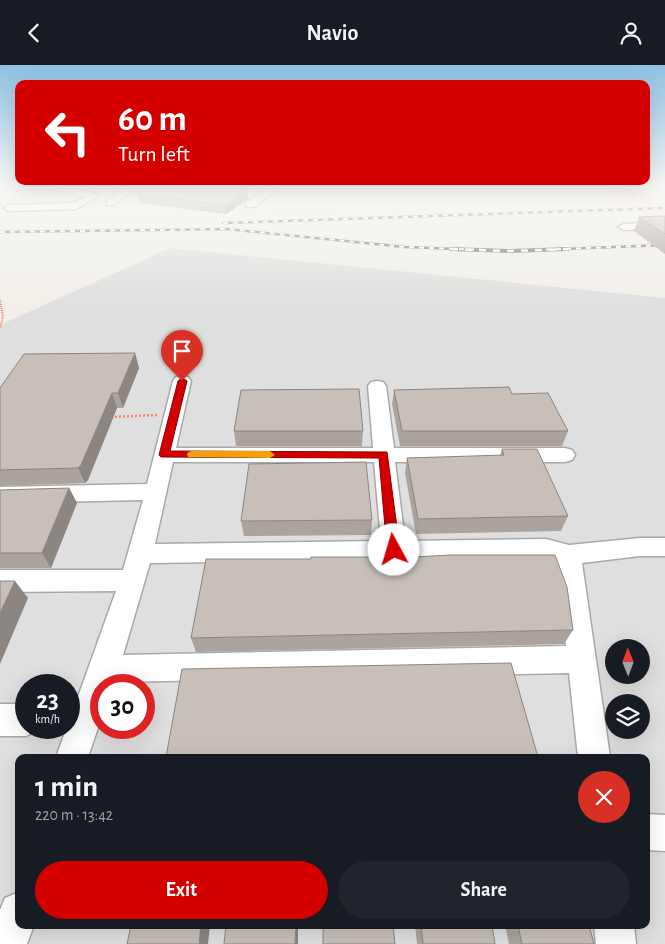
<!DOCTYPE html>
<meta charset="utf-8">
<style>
body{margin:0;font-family:"Alegreya Sans",sans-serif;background:#20242c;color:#f1f3f6;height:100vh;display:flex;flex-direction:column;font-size:19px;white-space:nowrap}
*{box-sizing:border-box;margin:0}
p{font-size:16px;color:#9ea1a6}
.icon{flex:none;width:28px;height:28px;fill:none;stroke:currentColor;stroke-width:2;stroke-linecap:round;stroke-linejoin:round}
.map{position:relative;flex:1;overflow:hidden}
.details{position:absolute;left:15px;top:689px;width:635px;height:175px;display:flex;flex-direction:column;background:#171b24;border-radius:10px;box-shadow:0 5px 20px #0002}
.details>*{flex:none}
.guide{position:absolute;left:15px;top:15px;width:635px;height:105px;border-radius:10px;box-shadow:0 5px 20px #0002;background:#d40000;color:#fff;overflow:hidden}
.needle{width:32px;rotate:359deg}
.fabs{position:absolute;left:605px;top:574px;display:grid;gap:10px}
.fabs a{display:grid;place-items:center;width:45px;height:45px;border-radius:50%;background:#171b24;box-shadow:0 5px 20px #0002;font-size:25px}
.speed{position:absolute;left:15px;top:609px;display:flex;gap:10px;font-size:25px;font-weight:700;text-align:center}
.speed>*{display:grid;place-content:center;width:65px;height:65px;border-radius:50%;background:#171b24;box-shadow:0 5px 20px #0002;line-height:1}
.speed small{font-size:12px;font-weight:400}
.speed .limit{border:8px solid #d22;background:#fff;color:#111}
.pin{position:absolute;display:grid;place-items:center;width:42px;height:42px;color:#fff;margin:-51px -21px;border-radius:50% 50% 50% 0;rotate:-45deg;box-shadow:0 0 5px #0007}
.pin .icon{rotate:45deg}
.me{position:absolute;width:55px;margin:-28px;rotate:354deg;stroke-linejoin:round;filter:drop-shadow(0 0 4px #0008)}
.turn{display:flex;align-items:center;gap:18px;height:105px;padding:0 20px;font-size:22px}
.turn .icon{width:65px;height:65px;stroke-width:2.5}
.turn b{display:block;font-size:35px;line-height:42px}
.round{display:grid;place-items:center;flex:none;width:52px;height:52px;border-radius:26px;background:#20242c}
.overview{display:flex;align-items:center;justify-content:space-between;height:85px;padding:0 20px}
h1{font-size:30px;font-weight:600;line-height:38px}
.button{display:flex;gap:10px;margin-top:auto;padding:10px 20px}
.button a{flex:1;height:58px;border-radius:30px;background:#d40000;color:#fff;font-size:20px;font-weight:600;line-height:58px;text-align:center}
.button a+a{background:#20242c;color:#f1f3f6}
header{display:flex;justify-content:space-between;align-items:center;height:65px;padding:0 20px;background:#171b24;font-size:22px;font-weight:600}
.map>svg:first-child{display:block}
.residential{fill:#e0dfdf;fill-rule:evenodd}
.commercial{fill:#f2dad9}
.farmland{fill:#eef0d5}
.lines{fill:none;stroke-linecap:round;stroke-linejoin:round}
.minor-casing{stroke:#a9a9a9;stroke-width:3}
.path-far1{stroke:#fa8072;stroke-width:2;stroke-dasharray:1 1;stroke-linecap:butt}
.path{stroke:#fa8072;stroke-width:2.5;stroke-dasharray:2 2;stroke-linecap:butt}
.minor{fill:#fff;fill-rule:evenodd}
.rail-far1-casing{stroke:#707070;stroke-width:2.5}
.rail-casing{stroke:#707070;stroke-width:4}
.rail-far1{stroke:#fff;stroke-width:2;stroke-dasharray:5;stroke-linecap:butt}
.rail{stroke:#fff;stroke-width:2.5;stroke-dasharray:7;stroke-linecap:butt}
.wall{fill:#aba49e}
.shaded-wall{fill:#8b8681}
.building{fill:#c7bfb8;stroke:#8b8681}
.route{fill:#d40000;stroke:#8a0000}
.slow{fill:#f59e0b}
</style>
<header><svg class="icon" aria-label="back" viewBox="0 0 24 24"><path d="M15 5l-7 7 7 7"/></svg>Navio<svg class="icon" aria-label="person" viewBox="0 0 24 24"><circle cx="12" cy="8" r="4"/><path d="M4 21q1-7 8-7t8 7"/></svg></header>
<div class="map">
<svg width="665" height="879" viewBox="0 0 665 879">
<rect width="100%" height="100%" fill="#f2efe9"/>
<!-- residential -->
<path class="residential" d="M170,183L665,233V879H0V260ZM614,582H641V610H614ZM26,620H69V662H26ZM101,620H144V662H101ZM614,638H641V665H614ZM19,692H646V860H19Z"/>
<!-- commercial -->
<path class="commercial" d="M606,121H635L653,136L614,135Z"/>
<!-- farmland -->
<path class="farmland" d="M300,121H602L621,138L269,150Z"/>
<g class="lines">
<!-- minor casing -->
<g class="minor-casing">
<path id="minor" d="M14,121L13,123L0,128V122Z
M43,121H62L97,129L99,131L76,144L9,146L4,143L9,140L74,138L85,132Z
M125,121H135L115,140H107V136Z
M270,121H281L254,142H246V138Z
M627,121H637L640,125L635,128Z
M665,157V163L624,165L618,162L624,159Z
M182,311L188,312L191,316L176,383H373L368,321L371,317L377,316L383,317L386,321L394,383H565L572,385L575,390L572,395L565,397H395L405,476L546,474L569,480L640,473H665V491H640L582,498L610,692H578L569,608L113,617V620H101V654L88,692H56L67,662H69V657L116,526L0,527V505H123L143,435L0,438V422L147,419L173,316L176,312ZM173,397H374L381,476L155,479ZM546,492L552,494L557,499L566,581L123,590L150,498Z
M0,639H26V662H39L37,666L26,671H0Z
M646,749L665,750V786L646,785Z
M19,827V860H34L27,879H0V845L5,833Z
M594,860H634L636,879H596Z"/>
</g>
<!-- path-far1 -->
<path class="path-far1" d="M0,235L3,252L0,263"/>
<!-- path -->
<path class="path" d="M111,352L157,350"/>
<!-- minor -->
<use href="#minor" class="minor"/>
<!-- rail-far1 casing -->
<g class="rail-far1-casing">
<path id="rail-far1" d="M223,158L665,143
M0,167L227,164L405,182L484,185
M536,185L665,180"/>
</g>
<!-- rail casing -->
<g class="rail-casing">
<path id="rail" d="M451,184L510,186L568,184"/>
</g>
<!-- rail-far1 -->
<use href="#rail-far1" class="rail-far1"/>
<!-- rail -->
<use href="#rail" class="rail"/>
</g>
<!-- wall -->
<path class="wall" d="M247,125L248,134L226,149L139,138L137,129Z
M665,151V189L634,166L639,152Z
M135,288L139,303L123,343H117L88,415L85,418L0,421V323Z
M394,325L512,329L568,366L562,381H400L392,339Z
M234,366H363L362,381H236Z
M502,384L568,451L561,466L416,469L405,408L407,393L500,391Z
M69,423L77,438L51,503H0V425Z
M372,455L371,470L244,471L241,456Z
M573,565L564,579L196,587L191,573Z
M415,860H492L495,879H417Z
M505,860H589L594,879H509Z"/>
<!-- shaded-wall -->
<path class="shaded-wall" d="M247,125L248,134L226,149L225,140Z
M135,288L139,303L123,343L118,328Z
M112,328L117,343L88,415L85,418L78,403Z
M69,423L77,438L51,503L42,488Z
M15,516L28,533L0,599V548Z
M201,860H210L208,879H199Z
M296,860H298V879H295Z"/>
<!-- building -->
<path class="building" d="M153,121H213L247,125L225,140L137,129Z
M665,151V169L639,152Z
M135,288L118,328H112L81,400L78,403L0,405V323L24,289Z
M509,322L512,329L548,328L568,366H402L394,325Z
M359,324L363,366H234L241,325Z
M502,384H537L568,451L418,454L407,393L504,390Z
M366,397L372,455L241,456L249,399Z
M69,423L42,488H0V425Z
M450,490H555L567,522L573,565L191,573L206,494H311V492H414Z
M0,516H15L0,548Z
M511,598L538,692H166L182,604Z
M131,860H201L199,879H127Z
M226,860H296L295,879H224Z
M323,860H393L395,879H323Z
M421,860H492L495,879H423Z
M518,860H589L594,879H522Z"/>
<!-- sky -->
<linearGradient id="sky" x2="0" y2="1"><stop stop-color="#8fc0e4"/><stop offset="0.5" stop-color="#f9f8f5"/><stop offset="1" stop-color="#f9f8f5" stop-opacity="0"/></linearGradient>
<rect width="665" height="244" fill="url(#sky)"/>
<!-- route -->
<path class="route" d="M182,313L187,316L170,386L387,387L400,485L398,489H389L387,485L379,393L161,392L159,390L178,316Z"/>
<!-- slow -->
<path class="slow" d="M192,386H270L275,390L270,393L188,392L187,390L188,387Z"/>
</svg>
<div class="fabs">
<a><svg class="needle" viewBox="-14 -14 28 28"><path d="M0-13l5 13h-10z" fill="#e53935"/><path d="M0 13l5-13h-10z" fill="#9ea1a6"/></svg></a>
<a><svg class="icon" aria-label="layers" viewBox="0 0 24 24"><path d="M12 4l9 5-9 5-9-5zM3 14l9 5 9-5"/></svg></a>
</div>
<div class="speed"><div>23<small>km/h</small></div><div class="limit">30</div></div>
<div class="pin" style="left:182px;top:316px;background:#d93025"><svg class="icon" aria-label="arrive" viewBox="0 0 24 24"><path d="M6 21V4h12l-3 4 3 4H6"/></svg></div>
<svg class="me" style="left:394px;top:485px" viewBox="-20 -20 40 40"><circle r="19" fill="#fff"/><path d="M0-13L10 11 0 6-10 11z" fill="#d40000"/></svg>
<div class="guide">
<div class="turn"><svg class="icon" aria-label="left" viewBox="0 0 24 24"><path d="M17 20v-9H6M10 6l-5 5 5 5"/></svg><div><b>60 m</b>Turn left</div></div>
</div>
<section class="details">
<div class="overview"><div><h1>1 min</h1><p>220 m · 13:42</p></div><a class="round" style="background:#d93025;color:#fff"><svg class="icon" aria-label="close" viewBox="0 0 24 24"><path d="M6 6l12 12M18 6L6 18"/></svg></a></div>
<div class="button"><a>Exit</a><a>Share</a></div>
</section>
</div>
